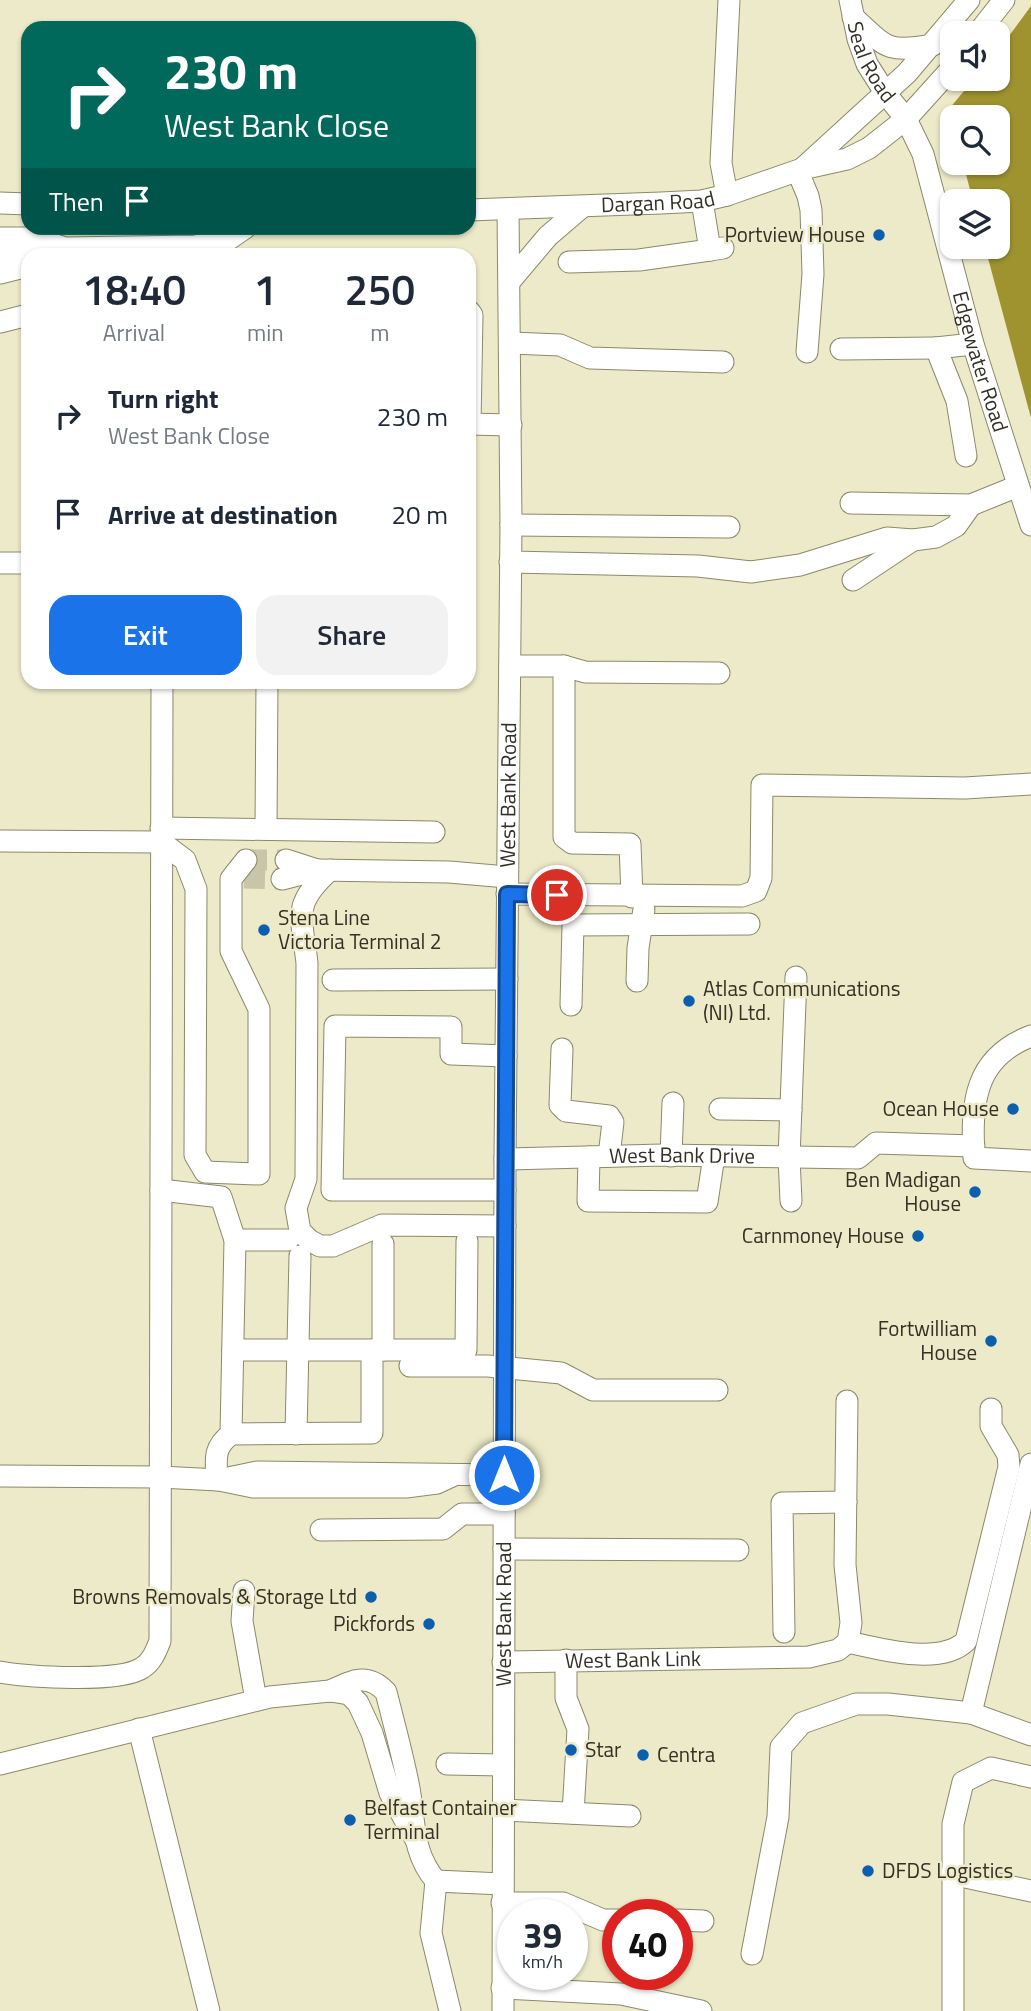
<!DOCTYPE html>
<style>
body{margin:0;font-family:"Titillium Web",sans-serif;background:#f2f2f3;color:#1f2937;height:100vh;display:flex;flex-direction:column;font-size:26px;white-space:nowrap}
*{box-sizing:border-box;margin:0}
p{font-size:23px;color:#747a83}
.icon{flex:none;width:38px;height:38px;fill:none;stroke:currentColor;stroke-width:2;stroke-linecap:round;stroke-linejoin:round}
.map{position:relative;flex:1;overflow:hidden}
.panel{position:absolute;left:21px;top:248px;width:455px;height:441px;display:flex;flex-direction:column;background:#fff;border-radius:21px;box-shadow:0 2px 5px #0004}
.panel>*{flex:none}
.guide{position:absolute;left:21px;top:21px;width:455px;height:214px;border-radius:21px;box-shadow:0 2px 5px #0004;background:#00695c;color:#fff;overflow:hidden}
.fabs{position:absolute;left:940px;top:21px;display:grid;gap:14px}
.fabs a{display:grid;place-items:center;width:70px;height:70px;border-radius:14px;background:#fff;box-shadow:0 2px 5px #0004;font-size:35px}
.speed{position:absolute;left:497px;top:1899px;display:flex;gap:14px;font-size:35px;font-weight:700;text-align:center}
.speed>*{display:grid;place-content:center;width:91px;height:91px;border-radius:50%;background:#fff;box-shadow:0 2px 5px #0004;line-height:1}
.speed small{font-size:18px;font-weight:400}
.speed .limit{border:10px solid #d22;background:#fff;color:#111}
.pin{position:absolute;display:grid;place-items:center;width:60px;height:60px;color:#fff;margin:-30px;border:4px solid #fff;border-radius:50%;box-shadow:0 2px 7px #0007}
.me{position:absolute;width:77px;margin:-38px;rotate:0deg;stroke-linejoin:round;filter:drop-shadow(0 0 5px #0008)}
.turn{display:flex;align-items:center;gap:24px;height:147px;padding:0 28px;font-size:32px}
.turn .icon{width:91px;height:91px;stroke-width:2.5}
.turn b{display:block;font-size:49px;line-height:60px}
.then{display:flex;align-items:center;height:66px;padding:0 28px;background:#0003;gap:14px;font-size:26px}
.eta{display:flex;justify-content:space-evenly;align-items:center;height:119px;text-align:center}
.eta b{font-size:42px;font-weight:600;line-height:49px}
.button{display:flex;gap:14px;margin-top:auto;padding:14px 28px}
.button a{flex:1;height:80px;border-radius:21px;background:#1a73e8;color:#fff;font-size:28px;font-weight:600;line-height:80px;text-align:center}
.button a+a{background:#f2f2f3;color:#1f2937}
ul{padding:0;list-style:none}
li{display:flex;align-items:center;gap:21px;height:98px;padding:0 28px}
li div{flex:1}
li b{display:block;font-size:26px}
li em{font-style:normal}
.map>svg:first-child{display:block}
.water{fill:#9e932f}
.lines{fill:none;stroke-linecap:round;stroke-linejoin:round}
.minor-tunnel{stroke:#c8c5a8;stroke-width:21;stroke-dasharray:21 10;stroke-linecap:butt}
.minor-casing{stroke:#8b896b;stroke-width:23}
.minor{stroke:#fff;stroke-width:21}
.route-casing{stroke:#114b97;stroke-width:18}
.route{stroke:#1a73e8;stroke-width:12}
.poi-dot{fill:#0c5fad;stroke:#edeac9;stroke-width:2.5}
.labels{text-anchor:middle;stroke-width:5;stroke-linejoin:round;paint-order:stroke}
.street-label{font-size:21px;fill:#333125;stroke:#edeac9}
.poi-label{font-size:21px;fill:#333125;stroke:#edeac9;text-anchor:end}
</style>
<div class="map">
<svg width="1031" height="2011" viewBox="0 0 1031 2011">
<rect width="100%" height="100%" fill="#edeac9"/>
<!-- water -->
<path class="water" d="M1031,6V418L985,247H998V201H973L963,163H998V117H952V120L949,109L974,79H998V51Z"/>
<g class="lines">
<!-- minor-tunnel -->
<path class="minor-tunnel" d="M246,860H286
M244,878L282,879"/>
<!-- minor casing -->
<g class="minor-casing">
<g id="minor">
<path id="s1" d="M850,0L858,39L867,64L886,94L906,119L923,154L973,344L1031,525"/>
<path d="M853,17C887,48 886,53 933,45"/>
<path d="M978,33L1004,0"/>
<path d="M802,169L907,73L969,0"/>
<path d="M798,172L808,196L811,210L813,274L807,352"/>
<path d="M727,195L721,163L729,0"/>
<path d="M702,201L710,250L723,248"/>
<path d="M0,203L28,204"/>
<path id="s2" d="M469,210L661,203L702,201L727,195L802,169L847,159L869,148L906,119L952,68"/>
<path d="M0,238H34L65,248L195,246L229,239L245,228"/>
<path d="M0,252L28,253L56,249"/>
<path d="M569,262L639,260L710,250"/>
<path d="M0,273L28,266"/>
<path d="M510,281L548,236L582,207"/>
<path d="M469,311L472,315L470,424"/>
<path d="M0,322L28,315"/>
<path d="M511,343L560,345L590,358L723,362"/>
<path d="M841,349L936,348"/>
<path d="M469,424L511,425"/>
<path d="M966,456L957,401L936,348L973,344"/>
<path d="M851,503L971,505L1018,486"/>
<path d="M511,525L729,527"/>
<path d="M510,562L698,566L751,572L800,565L887,538L913,540L936,537L956,526L971,505"/>
<path d="M0,563H28"/>
<path d="M853,580L913,540"/>
<path d="M510,666H564L585,672L719,673"/>
<path d="M564,666V837L572,843L630,844L632,897"/>
<path d="M161,828L434,832"/>
<path d="M266,829L267,682"/>
<path d="M0,841L161,842L185,860L196,889L195,1155L205,1172L259,1174V1009L231,951V879L246,860"/>
<path d="M286,860L317,870"/>
<path d="M330,870C291,905 302,917 307,963L306,1179L296,1208L300,1231L309,1240L320,1246H333L382,1225L505,1226"/>
<path d="M282,879L317,870L449,872L507,877"/>
<path d="M507,894L742,896L756,891L761,878L762,785L965,788L1031,784"/>
<path d="M333,980L507,979"/>
<path d="M637,981L638,948L644,909"/>
<path d="M571,1005L573,925L749,924"/>
<path d="M1031,1036C974,1058 971,1103 974,1158L1031,1161"/>
<path d="M562,1049L560,1105L566,1111L609,1116L613,1122L609,1156"/>
<path d="M720,1109L791,1110"/>
<path d="M671,1156L673,1103"/>
<path d="M589,1157L588,1201L707,1202L714,1156"/>
<path id="s3" d="M505,1159L662,1155L858,1158L876,1143L974,1146"/>
<path d="M161,1190L221,1197L235,1240L231,1434C213,1448 216,1459 217,1480"/>
<path d="M505,1190H332L335,1026L451,1027V1054L506,1056"/>
<path d="M791,1201L789,1158L796,977"/>
<path d="M235,1240H288"/>
<path d="M233,1350H466L467,1241"/>
<path d="M383,1350V1244"/>
<path d="M410,1366H488L561,1373L593,1390H717"/>
<path d="M231,1434L372,1433V1350"/>
<path d="M296,1434L300,1256"/>
<path d="M0,1476L160,1477L219,1480L253,1487H406L437,1483L452,1476"/>
<path d="M228,1478L257,1472L504,1475"/>
<path d="M321,1530L443,1529L462,1514H504"/>
<path d="M504,1549L738,1550"/>
<path d="M244,1591L242,1621L256,1700"/>
<path d="M784,1632L782,1503L846,1502"/>
<path d="M848,1642C879,1649 941,1666 966,1641L1009,1467L1008,1455L991,1426V1409"/>
<path d="M566,1660V1698L578,1729L573,1813"/>
<path id="s4" d="M503,1662L809,1657L838,1650L848,1642L851,1623L845,1565L847,1401"/>
<path d="M0,1672C29,1677 119,1683 142,1668C152,1662 156,1651 160,1641L162,682"/>
<path d="M330,1691C352,1681 367,1672 386,1692C394,1724 403,1756 409,1788C415,1822 412,1853 436,1881L502,1884"/>
<path d="M971,1713L1031,1464"/>
<path d="M139,1729L209,2011"/>
<path d="M0,1764L270,1697L330,1691L349,1694L358,1703L372,1733L390,1793L416,1840"/>
<path d="M447,1764L503,1765"/>
<path d="M504,1810L630,1816"/>
<path d="M951,1874L1031,1891"/>
<path d="M436,1881L431,1933L450,2011"/>
<path d="M502,1903H563L603,1920H618"/>
<path d="M677,1920L703,1921"/>
<path d="M752,1954L778,1817L781,1747L802,1723L856,1704H888L971,1713L1031,1735"/>
<path d="M502,1988L621,1994L701,2011"/>
<path id="s5" d="M503,2011L505,1159L511,525L508,210"/>
<path d="M953,2011V1824L963,1782L991,1768L1031,1777"/>
</g>
</g>
<!-- minor -->
<use href="#minor" class="minor"/>
</g>
<g class="lines">
<!-- route casing -->
<g class="route-casing">
<path id="route" d="M504,1475L507,894L557,895"/>
</g>
<!-- route -->
<use href="#route" class="route"/>
</g>
<!-- markers -->
<g class="poi-dot">
<circle cx="879" cy="235" r="7"/>
<circle cx="264" cy="930" r="7"/>
<circle cx="689" cy="1001" r="7"/>
<circle cx="1013" cy="1109" r="7"/>
<circle cx="975" cy="1192" r="7"/>
<circle cx="918" cy="1236" r="7"/>
<circle cx="991" cy="1341" r="7"/>
<circle cx="371" cy="1597" r="7"/>
<circle cx="429" cy="1624" r="7"/>
<circle cx="571" cy="1750" r="7"/>
<circle cx="643" cy="1755" r="7"/>
<circle cx="350" cy="1820" r="7"/>
<circle cx="868" cy="1871" r="7"/>
</g>
<g class="labels">
<!-- street labels -->
<g class="street-label">
<text dy="7" stroke="none"><textPath href="#s1" startOffset="66">Seal Road</textPath></text>
<text dy="7" stroke="none"><textPath href="#s2" startOffset="189">Dargan Road</textPath></text>
<text dy="7" stroke="none"><textPath href="#s1" startOffset="388">Edgewater Road</textPath></text>
<text dy="7" stroke="none"><textPath href="#s5" startOffset="1216">West Bank Road</textPath></text>
<text dy="7" stroke="none"><textPath href="#s3" startOffset="177">West Bank Drive</textPath></text>
<text dy="7" stroke="none"><textPath href="#s5" startOffset="397">West Bank Road</textPath></text>
<text dy="7" stroke="none"><textPath href="#s4" startOffset="130">West Bank Link</textPath></text>
</g>
<!-- poi labels -->
<g class="poi-label">
<text x="865" y="242">Portview House</text>
<text x="278" y="925" text-anchor="start">Stena Line<tspan x="278" dy="24">Victoria Terminal 2</tspan></text>
<text x="703" y="996" text-anchor="start">Atlas Communications<tspan x="703" dy="24">(NI) Ltd.</tspan></text>
<text x="999" y="1116">Ocean House</text>
<text x="961" y="1187">Ben Madigan<tspan x="961" dy="24">House</tspan></text>
<text x="904" y="1243">Carnmoney House</text>
<text x="977" y="1336">Fortwilliam<tspan x="977" dy="24">House</tspan></text>
<text x="357" y="1604">Browns Removals &amp; Storage Ltd</text>
<text x="415" y="1631">Pickfords</text>
<text x="585" y="1757" text-anchor="start">Star</text>
<text x="657" y="1762" text-anchor="start">Centra</text>
<text x="364" y="1815" text-anchor="start">Belfast Container<tspan x="364" dy="24">Terminal</tspan></text>
<text x="882" y="1878" text-anchor="start">DFDS Logistics</text>
</g>
</g>
</svg>
<div class="fabs">
<a><svg class="icon" aria-label="sound" viewBox="0 0 24 24"><path d="M4 9h4l5-4v14l-5-4H4zM17 9q2 3 0 6"/></svg></a>
<a><svg class="icon" aria-label="search" viewBox="0 0 24 24"><circle cx="10" cy="10" r="6"/><path d="M15 15l6 6"/></svg></a>
<a><svg class="icon" aria-label="layers" viewBox="0 0 24 24"><path d="M12 4l9 5-9 5-9-5zM3 14l9 5 9-5"/></svg></a>
</div>
<div class="speed"><div>39<small>km/h</small></div><div class="limit">40</div></div>
<div class="pin" style="left:557px;top:895px;background:#d93025"><svg class="icon" aria-label="arrive" viewBox="0 0 24 24"><path d="M6 21V4h12l-3 4 3 4H6"/></svg></div>
<svg class="me" style="left:504px;top:1475px" viewBox="-20 -20 40 40"><circle r="17" fill="#1a73e8" stroke="#fff" stroke-width="3"/><path d="M0-11L8 9 0 5-8 9z" fill="#fff"/></svg>
<div class="guide">
<div class="turn"><svg class="icon" aria-label="right" viewBox="0 0 24 24"><path d="M7 20v-9h11M14 6l5 5-5 5"/></svg><div><b>230 m</b>West Bank Close</div></div>
<div class="then">Then<svg class="icon" aria-label="arrive" viewBox="0 0 24 24"><path d="M6 21V4h12l-3 4 3 4H6"/></svg></div>
</div>
<section class="panel">
<div class="eta">
<div><b>18:40</b><p>Arrival</p></div>
<div><b>1</b><p>min</p></div>
<div><b>250</b><p>m</p></div>
</div>
<ul>
<li><svg class="icon" aria-label="right" viewBox="0 0 24 24"><path d="M7 20v-9h11M14 6l5 5-5 5"/></svg><div><b>Turn right</b><p>West Bank Close</p></div><em>230 m</em></li>
<li><svg class="icon" aria-label="arrive" viewBox="0 0 24 24"><path d="M6 21V4h12l-3 4 3 4H6"/></svg><div><b>Arrive at destination</b></div><em>20 m</em></li>
</ul>
<div class="button"><a>Exit</a><a>Share</a></div>
</section>
</div>
